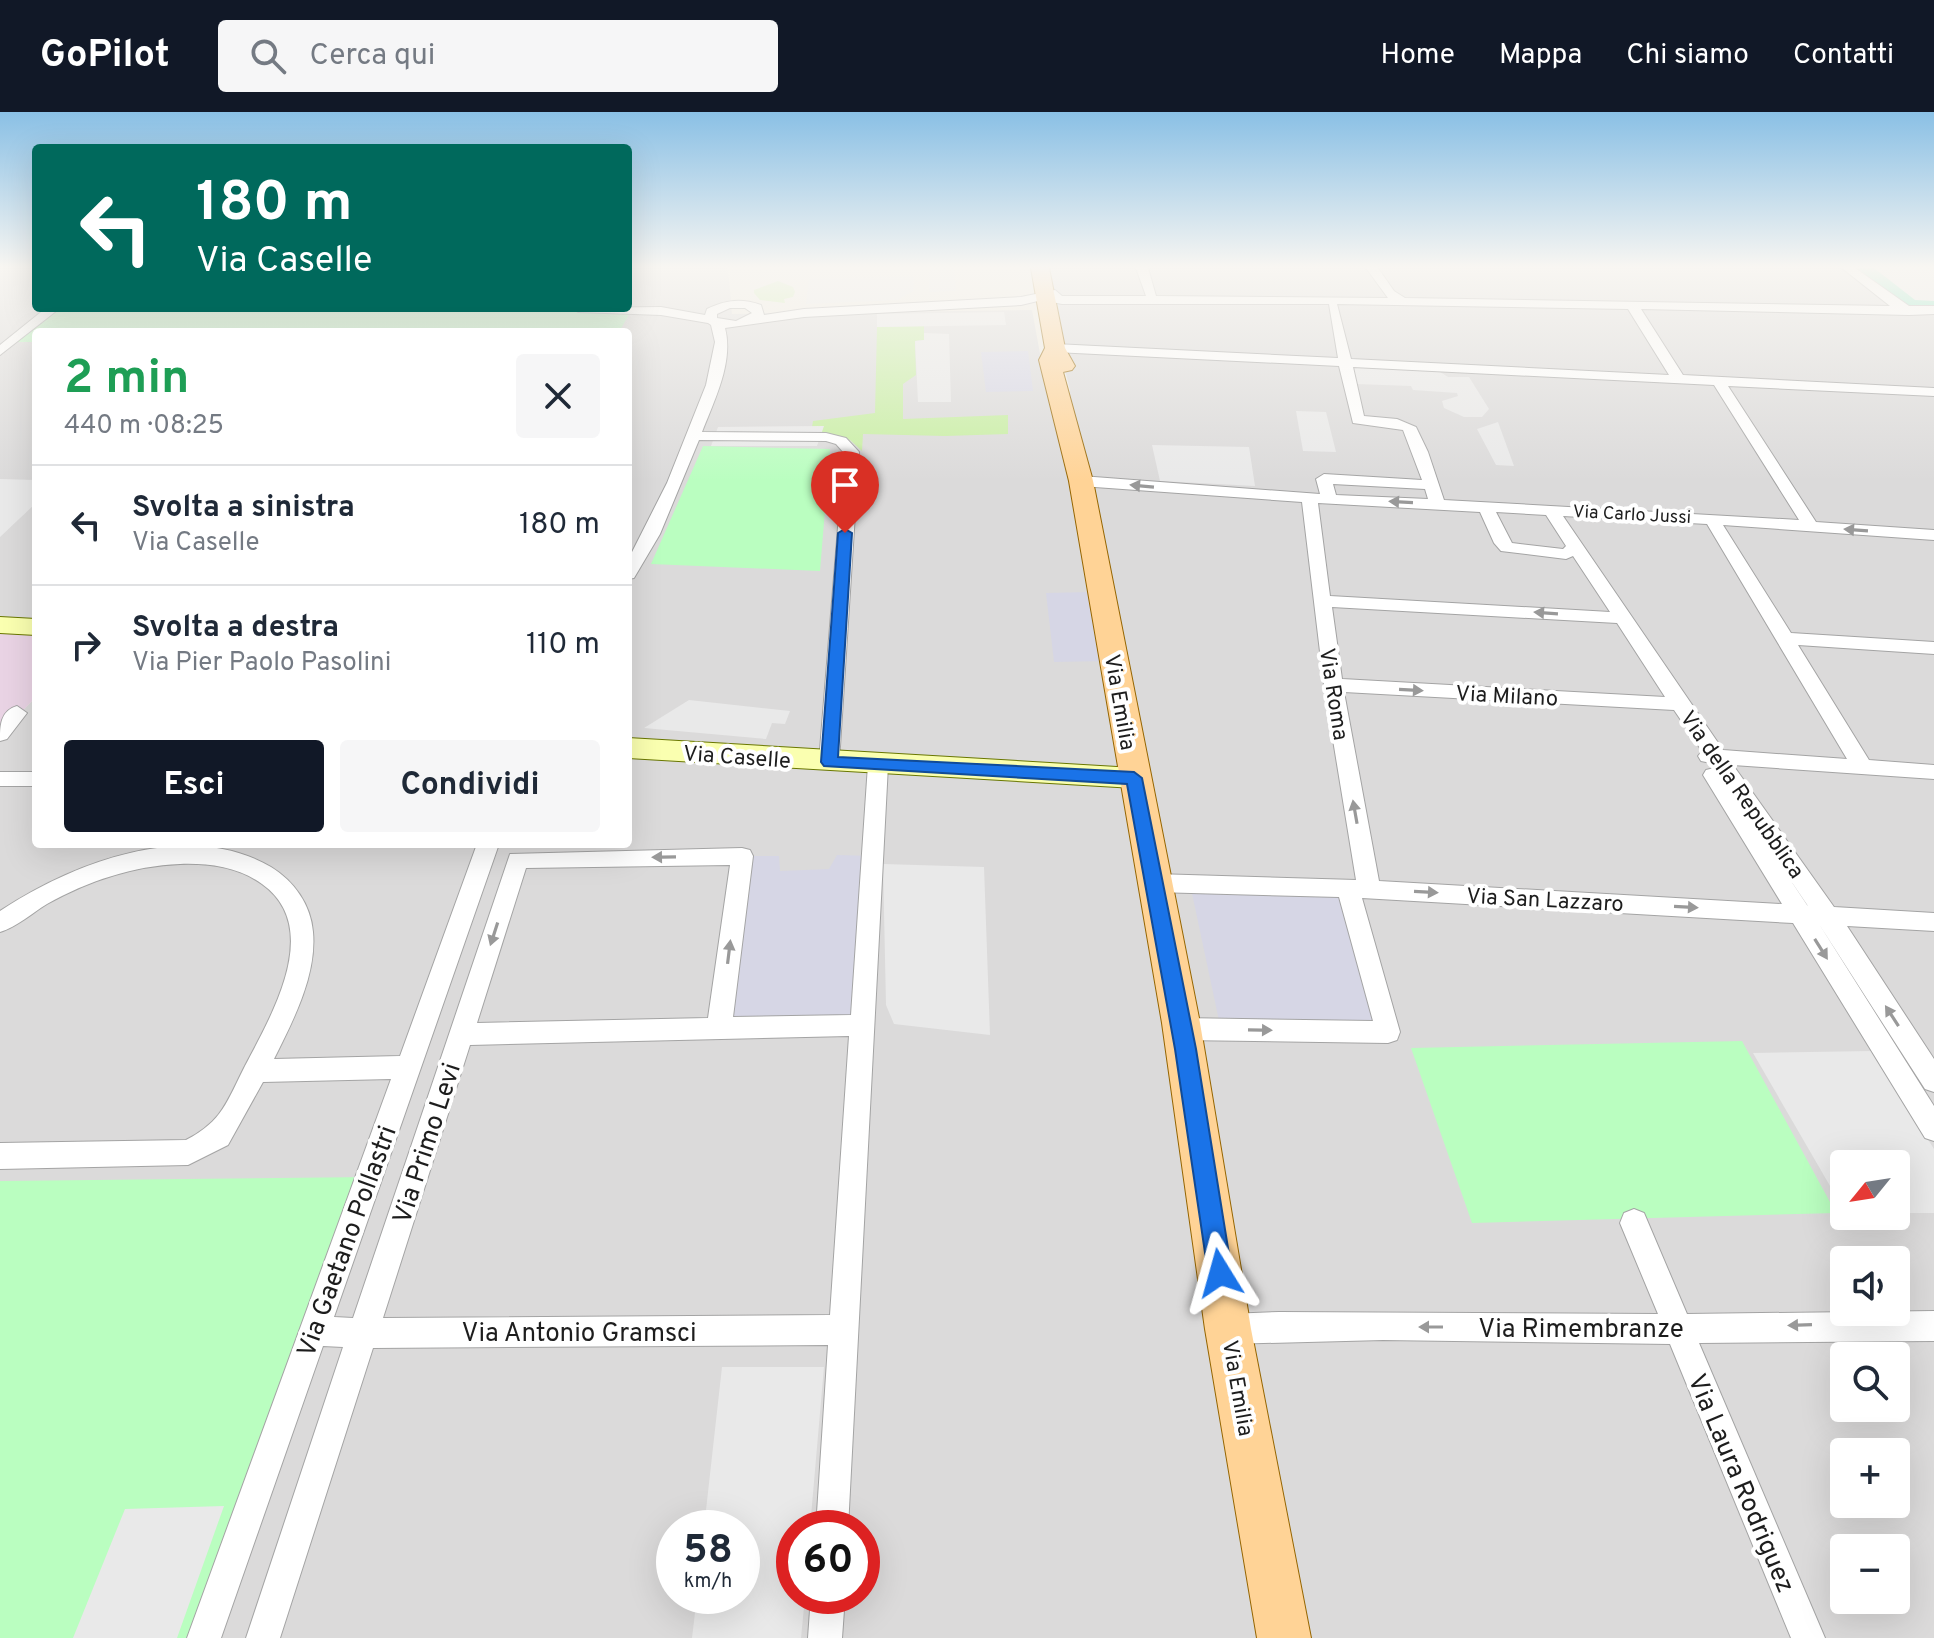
<!DOCTYPE html>
<html lang="it">
<meta charset="utf-8">
<style>
body{margin:0;font-family:Overpass,sans-serif;background:#f6f6f7;color:#1f2937;height:100vh;display:flex;flex-direction:column;font-size:30px;white-space:nowrap}
*{box-sizing:border-box;margin:0}
p{font-size:26px;color:#747a83}
.icon{flex:none;width:44px;height:44px;fill:none;stroke:currentColor;stroke-width:2;stroke-linecap:round;stroke-linejoin:round}
.map{position:relative;flex:1;overflow:hidden}
.sheet{position:absolute;left:32px;top:216px;width:600px;height:520px;display:flex;flex-direction:column;background:#fff;border-radius:8px;box-shadow:0 8px 32px #0002}
.sheet>*{flex:none}
.banner{position:absolute;left:32px;top:32px;width:600px;height:168px;border-radius:8px;box-shadow:0 8px 32px #0002;background:#00695c;color:#fff;overflow:hidden}
.needle{width:52px;rotate:240deg}
.buttons{position:absolute;left:1830px;top:1038px;display:grid;gap:16px}
.buttons a{display:grid;place-items:center;width:80px;height:80px;border-radius:8px;background:#fff;box-shadow:0 8px 32px #0002;font-size:40px}
.speed{position:absolute;left:656px;top:1398px;display:flex;gap:16px;font-size:40px;font-weight:700;text-align:center}
.speed>*{display:grid;place-content:center;width:104px;height:104px;border-radius:50%;background:#fff;box-shadow:0 8px 32px #0002;line-height:1}
.speed small{font-size:20px;font-weight:400}
.speed .limit{border:12px solid #d22;background:#fff;color:#111}
.pin{position:absolute;display:grid;place-items:center;width:68px;height:68px;color:#fff;margin:-82px -34px;border-radius:50% 50% 50% 0;rotate:-45deg;box-shadow:0 0 8px #0007}
.pin .icon{rotate:45deg}
.me{position:absolute;width:88px;margin:-44px;rotate:352deg;stroke-linejoin:round;filter:drop-shadow(0 0 6px #0008)}
.turn{display:flex;align-items:center;gap:28px;height:168px;padding:0 32px;font-size:36px}
.turn .icon{width:104px;height:104px;stroke-width:2.5}
.turn b{display:block;font-size:56px;line-height:68px}
.round{display:grid;place-items:center;flex:none;width:84px;height:84px;border-radius:8px;background:#f6f6f7}
.headline{display:flex;align-items:center;justify-content:space-between;height:136px;padding:0 32px}
h1{font-size:48px;font-weight:700;line-height:60px;color:#1e9e55}
.action{display:flex;gap:16px;margin-top:auto;padding:16px 32px}
.action a{flex:1;height:92px;border-radius:8px;background:#111827;color:#fff;font-size:32px;font-weight:700;line-height:92px;text-align:center}
.action a+a{background:#f6f6f7;color:#1f2937}
ul{padding:0;list-style:none}
li{display:flex;align-items:center;gap:24px;height:120px;padding:0 32px;border-top:2px solid #e0e1e3}
li div{flex:1}
li b{display:block;font-size:30px}
li em{font-style:normal}
header{display:flex;align-items:center;gap:48px;box-sizing:border-box;height:112px;padding:0 40px;background:#111827;color:#fff}
header strong{font-size:38px}
nav{display:flex;gap:44px;margin-inline-start:auto;font-size:28px}
.search{width:560px;height:72px;background:#f6f6f7;display:flex;align-items:center;gap:20px;box-sizing:border-box;padding:0 28px;border-radius:8px;color:#747a83;font-size:30px}
.map>svg:first-child{display:block}
.residential{fill:#dbdada;fill-rule:evenodd}
.industrial{fill:#e9d3e4}
.grass{fill:#c7eea2}
.park{fill:#bafec0}
.pitch{fill:#78e6bc}
.parking{fill:#e9e9e9}
.plaza{fill:#d6d6e5}
.lines{fill:none;stroke-linecap:round;stroke-linejoin:round}
.street-casing{stroke:#a4a4a4;stroke-width:2}
.secondary-casing{stroke:#697700;stroke-width:2}
.primary-casing{stroke:#956500;stroke-width:2}
.street{fill:#fff;fill-rule:evenodd}
.secondary{fill:#faffb0;fill-rule:evenodd}
.primary{fill:#ffd396;fill-rule:evenodd}
.oneway{fill:#999}
.route{fill:#1a73e8;stroke:#114b97;stroke-width:2}
.labels{text-anchor:middle;stroke-width:8;stroke-linejoin:round;paint-order:stroke}
.far-street-label{font-size:18px;fill:#1d1d1d;stroke:#fff}
.street-label{font-size:22px;fill:#1d1d1d;stroke:#fff}
.near-street-label{font-size:26px;fill:#1d1d1d;stroke:#fff}
</style>
<header>
<strong>GoPilot</strong>
<div class="search"><svg class="icon" aria-label="search" viewBox="0 0 24 24"><circle cx="10" cy="10" r="6"/><path d="M15 15l6 6"/></svg>Cerca qui</div>
<nav><a>Home</a><a>Mappa</a><a>Chi siamo</a><a>Contatti</a></nav>
</header>
<div class="map">
<svg width="1934" height="1526" viewBox="0 0 1934 1526">
<rect width="100%" height="100%" fill="#efebe1"/>
<!-- residential -->
<path class="residential" d="M0,156H36V196H628V156H728L732,202L1032,198L1050,296L1070,295V278L1040,156H1851L1900,193L1934,194V1526H208L0,1074V622L36,585V732H628V220H36V522L0,520ZM1844,1052H1896V1104H1844ZM1844,1148H1896V1200H1844ZM1844,1244H1896V1296H1844ZM1844,1340H1896V1392H1844ZM674,1416H742V1484H674ZM794,1416H862V1484H794ZM1844,1436H1896V1488H1844Z"/>
<!-- industrial -->
<path class="industrial" d="M0,513L36,515V585L0,622Z"/>
<!-- grass -->
<path class="grass" d="M778,169L793,175L795,180L793,185L784,187L785,191L760,188L754,181V178Z
M924,214V228L915,229L916,263L903,272V307L1008,303V322L945,324L863,322L862,339L850,328L821,321L823,315H812L813,309L875,301L877,215Z"/>
<!-- park -->
<path class="park" d="M51,196H519L631,199L619,220H36V230H11Z
M703,334L830,337L820,459L651,452Z
M1742,929L1836,1101L1472,1111L1411,936Z
M371,1065L208,1526H0V1069Z"/>
<!-- pitch -->
<path class="pitch" d="M1851,156H1934V201L1903,196Z"/>
<!-- parking -->
<path class="parking" d="M929,156H955L956,179L929,180Z
M1874,156H1934V189L1915,188Z
M914,165L913,179L898,188L806,192L809,166Z
M1004,200L1006,213L877,215V202Z
M924,221L949,222L951,290H918L915,229L924,228Z
M1354,255L1437,258L1448,265H1469L1489,297L1482,305H1464L1444,296L1442,289L1458,284L1457,281L1413,278L1411,274L1356,272Z
M1296,299L1326,300L1336,340L1303,339Z
M1498,310L1514,354L1496,353L1477,317Z
M824,314L817,334H711L718,315Z
M1152,333L1249,335L1255,374L1160,369Z
M0,367L36,368V391L0,425Z
M689,588L790,599L785,612L772,611L766,627L644,616Z
M883,752L984,755L990,923L894,912L886,893Z
M1872,939L1934,1037V1101H1896V1052H1844V1098L1753,941Z
M722,1255H824L810,1416H794V1484H805L801,1526H692L697,1484H742V1416H704Z
M224,1394L177,1526H73L125,1397Z"/>
<!-- plaza -->
<path class="plaza" d="M1028,239L1033,279L986,280L981,240Z
M1091,480L1107,549L1054,550L1046,481Z
M837,743L872,744L861,913L719,918L742,744H779L780,759L829,757Z
M1190,772L1348,776L1388,920L1221,918Z"/>
<g class="lines">
<!-- street casing -->
<g class="street-casing">
<path id="street" d="M1136,156H1148L1156,184L1388,186L1366,156H1378L1394,179L1405,186L1890,194L1842,156H1855L1909,194H1934V202L1909,203L1641,197L1683,263L1934,276V284L1728,274L1816,410L1934,418V428L1723,413L1791,521L1934,530V542L1798,533L1869,648L1934,653V667L1733,653L1834,795L1934,801V819L1847,814L1934,947V980L1925,977L1819,812L1934,994V1029L1925,1026L1793,811L1362,786L1400,920L1397,928L1388,931L1182,928L1173,925L1170,917L1173,909L1182,906L1373,909L1339,785L1155,780L1147,777L1144,771L1147,765L1155,762L1356,768L1324,573L1302,390L1081,374L1073,369L1081,364L1320,382L1316,367L1324,362L1422,368L1403,318L1353,311L1339,254L1055,240L1048,236L1055,232L1338,246L1329,192H1062L1042,188L1021,193L804,205L725,216C734,250 714,289 702,320L826,321L846,326L859,340L839,650L836,655H822L819,650L844,341L836,332L826,329L699,328L660,422L634,466L628,467V448L667,371L706,273L715,230L711,213L708,211L661,203L578,200L572,196L661,195L705,203L707,197C726,188 741,186 761,193L764,203L804,197L1021,185L1055,178L1062,184H1146ZM1337,192L1628,197L1669,263L1351,247ZM730,196H745L752,201L736,209L717,206V202ZM1353,255L1714,273L1799,408L1444,388L1428,340L1416,315L1397,307L1364,304ZM1333,372L1425,377L1428,387L1336,383ZM1318,391L1480,400L1494,431L1501,439L1566,447L1573,444L1610,500L1330,484ZM1496,400L1546,403L1566,434L1563,437L1512,431ZM1563,404L1707,412L1847,647L1723,638ZM1332,495L1617,511L1665,585L1342,567ZM1344,580L1674,598L1702,639L1698,644L1701,649L1711,651L1714,656L1706,658L1703,663L1782,792L1379,769ZM1783,757L1808,794L1807,793Z
M46,196H60L0,243V233Z
M17,594L27,601L7,627L0,629C0,614 0,599 17,594Z
M878,646L885,648L888,653L848,1416H816L828,1233L373,1236L280,1526H246L343,1235L323,1234L221,1526H187L391,967L263,970L228,1033L188,1053L0,1057V1031L186,1028C223,1009 227,989 245,954C271,904 324,816 262,772C239,755 208,751 180,752C133,754 88,769 47,792C32,801 17,815 0,820V799C73,751 187,706 271,755C294,769 311,793 313,820C317,863 293,909 274,947L400,944L477,732H499L334,1205L353,1206L510,742L742,736L750,738L753,744L733,905L851,903L868,653L871,648ZM730,753L708,906L477,911L526,756ZM849,924L830,1203L383,1206L470,933Z
M0,660H36V674H0Z
M1634,1097L1644,1101L1687,1202L1934,1199V1229L1699,1231L1825,1526H1791L1670,1232L1383,1228L1228,1232L1218,1227L1213,1217L1218,1207L1228,1202L1279,1200L1658,1202L1620,1111L1624,1101Z
M811,1484H845L842,1526H808Z"/>
</g>
<!-- secondary casing -->
<g class="secondary-casing">
<path id="secondary" d="M0,505L36,507V523L0,521Z
M628,626L1134,656L1144,659L1148,666L1144,673L1134,676L628,646Z"/>
</g>
<!-- primary casing -->
<g class="primary-casing">
<path id="primary" d="M1031,156H1049L1065,236L1075,254L1072,258L1063,260L1093,369L1200,911L1251,1217L1311,1526H1257L1205,1217L1162,911L1069,369L1039,248L1045,236Z"/>
</g>
<!-- street -->
<use href="#street" class="street"/>
<!-- secondary -->
<use href="#secondary" class="secondary"/>
<!-- primary -->
<use href="#primary" class="primary"/>
</g>
<!-- one-way arrows -->
<defs><path id="oneway-solid" d="M-6-.8H1V-3.2L6.5 0L1 3.2V.8H-6Z" transform="scale(2)"/></defs>
<g class="oneway">
<use href="#oneway-solid" transform="translate(1142 374) rotate(-175)"/>
<use href="#oneway-solid" transform="translate(1401 390) rotate(-177)"/>
<use href="#oneway-solid" transform="translate(1856 418) rotate(-176)"/>
<use href="#oneway-solid" transform="translate(1546 501) rotate(-176)"/>
<use href="#oneway-solid" transform="translate(1411 578) rotate(3)"/>
<use href="#oneway-solid" transform="translate(1355 700) rotate(-100)"/>
<use href="#oneway-solid" transform="translate(664 745) rotate(179)"/>
<use href="#oneway-solid" transform="translate(1426 780) rotate(3)"/>
<use href="#oneway-solid" transform="translate(1686 795) rotate(3)"/>
<use href="#oneway-solid" transform="translate(494 822) rotate(108)"/>
<use href="#oneway-solid" transform="translate(1821 837) rotate(58)"/>
<use href="#oneway-solid" transform="translate(729 840) rotate(-83)"/>
<use href="#oneway-solid" transform="translate(1892 904) rotate(-123)"/>
<use href="#oneway-solid" transform="translate(1260 918) rotate(1)"/>
<use href="#oneway-solid" transform="translate(1800 1213) rotate(178)"/>
<use href="#oneway-solid" transform="translate(1431 1215) rotate(-180)"/>
</g>
<!-- sky -->
<linearGradient id="sky" x2="0" y2="1"><stop stop-color="#8ac0e5"/><stop offset="0.42" stop-color="#f8f6f2"/><stop offset="1" stop-color="#f8f6f2" stop-opacity="0"/></linearGradient>
<rect width="1934" height="369" fill="url(#sky)"/>
<!-- route -->
<path class="route" d="M845,417L852,421L838,645L1134,660L1142,666L1196,937L1232,1161L1228,1169L1220,1173L1212,1169L1208,1161L1175,937L1127,672L824,654L821,650L838,421Z"/>
<g class="labels">
<!-- far-street labels -->
<g class="far-street-label">
<text transform="translate(1632 402) rotate(3)" y="6">Via Carlo Jussi</text>
</g>
<!-- street labels -->
<g class="street-label">
<text transform="translate(1335 582) rotate(81)" y="8">Via Roma</text>
<text transform="translate(1507 583) rotate(3)" y="8">Via Milano</text>
<text transform="translate(1121 590) rotate(80)" y="8">Via Emilia</text>
<text transform="translate(737 644) rotate(4)" y="8">Via Caselle</text>
<text transform="translate(1743 682) rotate(55)" y="8">Via della Repubblica</text>
<text transform="translate(1545 787) rotate(3)" y="8">Via San Lazzaro</text>
<text transform="translate(1239 1276) rotate(80)" y="8">Via Emilia</text>
</g>
<!-- near-street labels -->
<g class="near-street-label">
<text transform="translate(426 1031) rotate(-72)" y="9">Via Primo Levi</text>
<text transform="translate(346 1129) rotate(-70)" y="9">Via Gaetano Pollastri</text>
<text x="1581" y="1225">Via Rimembranze</text>
<text x="579" y="1229">Via Antonio Gramsci</text>
<text transform="translate(1742 1371) rotate(67)" y="9">Via Laura Rodriguez</text>
</g>
</g>
</svg>
<div class="buttons">
<a><svg class="needle" viewBox="-14 -14 28 28"><path d="M0-13l5 13h-10z" fill="#e53935"/><path d="M0 13l5-13h-10z" fill="#747a83"/></svg></a>
<a><svg class="icon" aria-label="sound" viewBox="0 0 24 24"><path d="M4 9h4l5-4v14l-5-4H4zM17 9q2 3 0 6"/></svg></a>
<a><svg class="icon" aria-label="search" viewBox="0 0 24 24"><circle cx="10" cy="10" r="6"/><path d="M15 15l6 6"/></svg></a>
<a>+</a>
<a>−</a>
</div>
<div class="speed"><div>58<small>km/h</small></div><div class="limit">60</div></div>
<div class="pin" style="left:845px;top:421px;background:#d93025"><svg class="icon" aria-label="arrive" viewBox="0 0 24 24"><path d="M6 21V4h12l-3 4 3 4H6"/></svg></div>
<svg class="me" style="left:1220px;top:1161px" viewBox="-20 -20 40 40"><path d="M0-17L14 15 0 8-14 15z" fill="#1a73e8" stroke="#fff" stroke-width="4"/></svg>
<div class="banner">
<div class="turn"><svg class="icon" aria-label="left" viewBox="0 0 24 24"><path d="M17 20v-9H6M10 6l-5 5 5 5"/></svg><div><b>180 m</b>Via Caselle</div></div>
</div>
<section class="sheet">
<div class="headline"><div><h1>2 min</h1><p>440 m · 08:25</p></div><a class="round"><svg class="icon" aria-label="close" viewBox="0 0 24 24"><path d="M6 6l12 12M18 6L6 18"/></svg></a></div>
<ul>
<li><svg class="icon" aria-label="left" viewBox="0 0 24 24"><path d="M17 20v-9H6M10 6l-5 5 5 5"/></svg><div><b>Svolta a sinistra</b><p>Via Caselle</p></div><em>180 m</em></li>
<li><svg class="icon" aria-label="right" viewBox="0 0 24 24"><path d="M7 20v-9h11M14 6l5 5-5 5"/></svg><div><b>Svolta a destra</b><p>Via Pier Paolo Pasolini</p></div><em>110 m</em></li>
</ul>
<div class="action"><a>Esci</a><a>Condividi</a></div>
</section>
</div>
